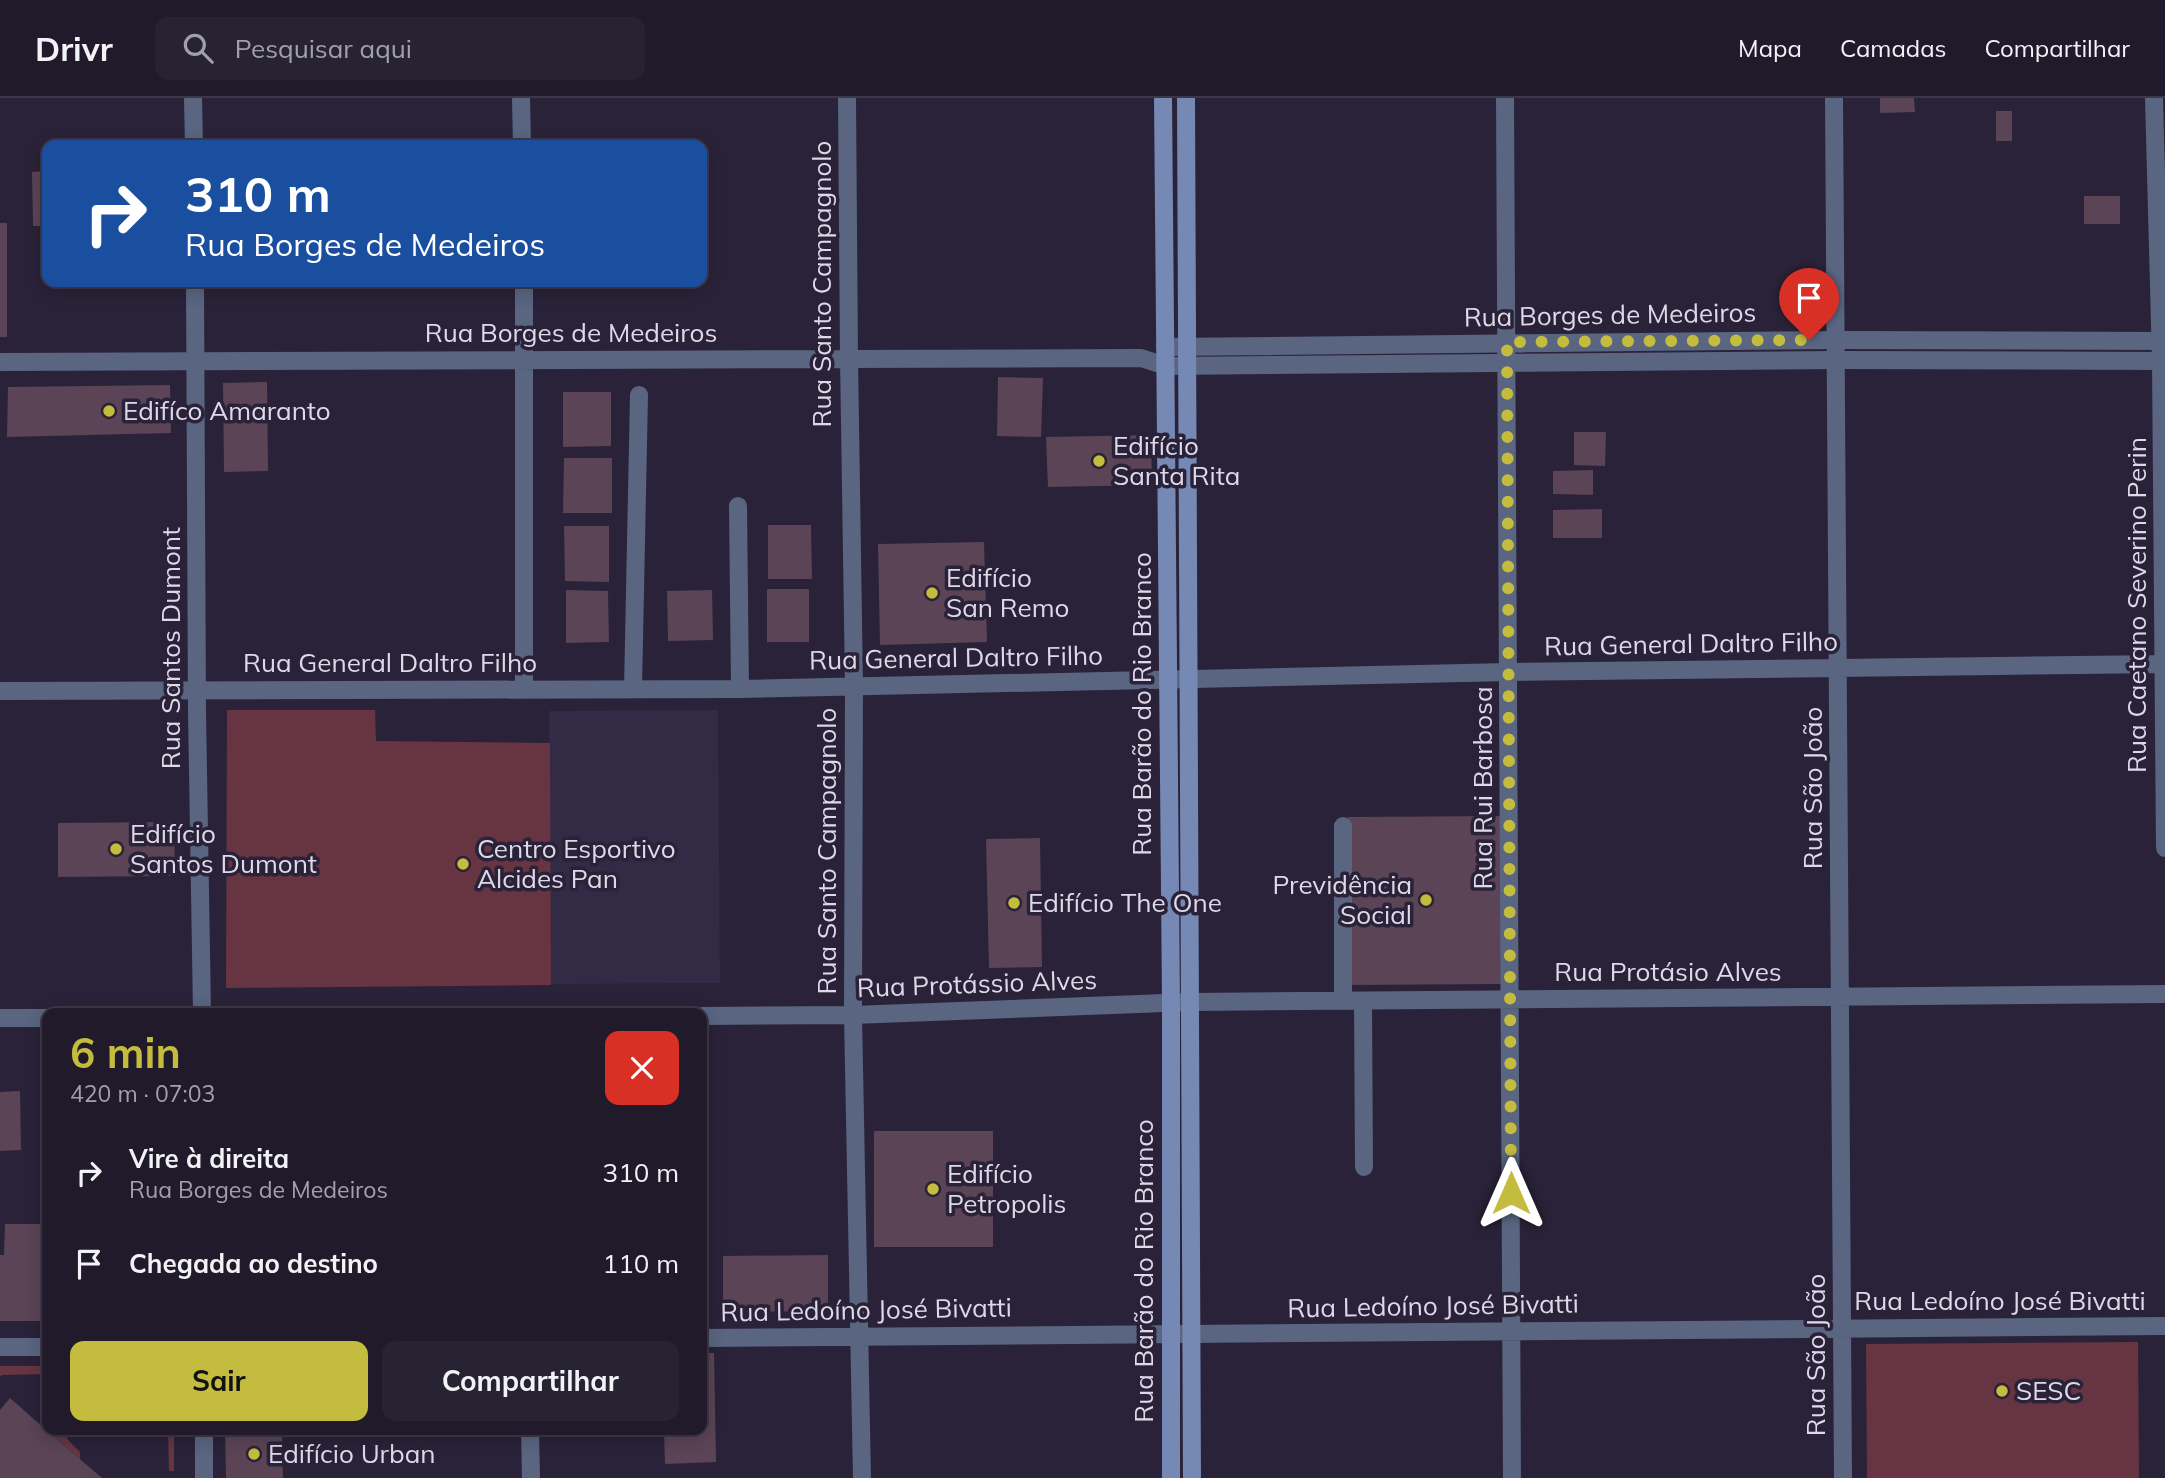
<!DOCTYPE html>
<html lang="pt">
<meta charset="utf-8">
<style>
body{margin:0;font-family:Mulish,sans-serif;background:#282332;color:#f1f3f6;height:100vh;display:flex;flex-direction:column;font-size:26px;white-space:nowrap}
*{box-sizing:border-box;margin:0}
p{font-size:23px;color:#a2a1a8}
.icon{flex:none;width:38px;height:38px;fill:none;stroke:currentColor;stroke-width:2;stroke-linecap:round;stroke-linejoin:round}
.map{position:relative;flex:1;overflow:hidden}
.panel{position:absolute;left:42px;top:910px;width:665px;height:427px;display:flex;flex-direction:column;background:#201a2a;border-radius:14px;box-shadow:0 4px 18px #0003,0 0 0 2px #3d3847}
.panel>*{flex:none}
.top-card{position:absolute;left:42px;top:42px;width:665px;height:147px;border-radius:14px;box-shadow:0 4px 18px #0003,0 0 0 2px #3d3847;background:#1a4fa0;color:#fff;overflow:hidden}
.pin{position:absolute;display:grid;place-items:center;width:60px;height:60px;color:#fff;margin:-72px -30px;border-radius:50% 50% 50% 0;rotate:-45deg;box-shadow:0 0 7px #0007}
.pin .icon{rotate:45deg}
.me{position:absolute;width:77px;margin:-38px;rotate:0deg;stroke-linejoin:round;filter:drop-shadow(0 0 5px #0008)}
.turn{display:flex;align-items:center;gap:24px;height:147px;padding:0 28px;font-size:32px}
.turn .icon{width:91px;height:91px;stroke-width:2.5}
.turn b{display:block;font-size:49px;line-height:60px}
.round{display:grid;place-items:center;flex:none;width:74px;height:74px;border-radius:14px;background:#282332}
.summary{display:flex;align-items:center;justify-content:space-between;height:119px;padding:0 28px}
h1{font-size:42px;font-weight:700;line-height:52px;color:#c4bc3e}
.action{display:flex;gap:14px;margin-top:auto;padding:14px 28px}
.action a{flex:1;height:80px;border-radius:14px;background:#c4bc3e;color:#111;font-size:28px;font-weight:700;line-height:80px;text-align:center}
.action a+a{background:#282332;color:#f1f3f6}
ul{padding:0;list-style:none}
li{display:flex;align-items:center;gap:21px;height:91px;padding:0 28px}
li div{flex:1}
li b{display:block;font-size:26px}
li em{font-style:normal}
header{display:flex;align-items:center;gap:42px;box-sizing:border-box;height:98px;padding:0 35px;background:#201a2a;border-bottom:2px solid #3d3847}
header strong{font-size:33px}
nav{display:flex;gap:38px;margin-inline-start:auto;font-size:24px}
.search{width:490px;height:63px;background:#282332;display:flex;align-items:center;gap:18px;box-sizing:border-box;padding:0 24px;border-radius:14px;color:#a2a1a8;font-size:26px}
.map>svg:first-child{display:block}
.built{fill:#332a45}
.green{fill:#673541}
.building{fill:#5a4456}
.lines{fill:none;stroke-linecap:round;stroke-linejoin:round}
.minor{stroke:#596581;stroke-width:18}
.tertiary{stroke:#596581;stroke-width:18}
.secondary{stroke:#7688b4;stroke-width:18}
.route{stroke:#c4bc3e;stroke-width:12;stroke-dasharray:0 21.6}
.poi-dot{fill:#c4bc3e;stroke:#2a2238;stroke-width:2.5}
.labels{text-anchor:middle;stroke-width:7;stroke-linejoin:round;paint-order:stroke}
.street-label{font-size:26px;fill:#ded9e8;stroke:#2a2238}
.poi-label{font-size:26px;fill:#ded9e8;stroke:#2a2238;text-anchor:start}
</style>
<header>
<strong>Drivr</strong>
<div class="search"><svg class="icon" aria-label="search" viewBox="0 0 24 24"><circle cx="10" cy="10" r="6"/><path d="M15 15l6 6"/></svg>Pesquisar aqui</div>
<nav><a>Mapa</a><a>Camadas</a><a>Compartilhar</a></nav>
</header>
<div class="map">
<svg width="2165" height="1380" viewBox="0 0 2165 1380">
<rect width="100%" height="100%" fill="#2a2238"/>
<!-- built -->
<path class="built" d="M718,612L720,885L551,886L549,613Z"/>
<!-- green -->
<path class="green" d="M227,612H375L376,643L550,645L551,887L226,890Z
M2138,1244L2139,1380H1867L1866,1246Z
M0,1268H47V1276L2,1277L0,1279Z
M60,1332H67V1341L80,1354V1361L53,1338Z
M168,1332H174V1373H169Z"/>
<!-- building -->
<path class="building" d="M1880,0H1914L1915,14L1880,15Z
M1996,13H2012V43H1996Z
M47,73V128H33L32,74Z
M2084,98H2120V126H2084Z
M0,125H7V239H0Z
M998,279L1043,280L1041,339L997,338Z
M267,284L268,373L224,374L223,285Z
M170,287L171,335L7,339L8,289Z
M563,294H611V348L563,349Z
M1574,334H1606L1605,368L1574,367Z
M1151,337L1152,387L1048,389L1046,339Z
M564,360H612V415H563Z
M1593,372V397L1553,396V373Z
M1602,411V440H1553V412Z
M768,427H811L812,481H768Z
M564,428H609V484L565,483Z
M984,444L987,544L880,547L878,446Z
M767,491H809V544H767Z
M566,492L608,493L609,544L566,545Z
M712,492L713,542L668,543L667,493Z
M1503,718L1504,886L1349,887L1348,719Z
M174,724L175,778L58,779V725Z
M1040,740L1042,869L989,870L986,741Z
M20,993L21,1052L0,1053V994Z
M874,1033H993V1149H874Z
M5,1126H47V1223H0V1157H4Z
M828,1157V1213L723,1214V1158Z
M702,1255H714L716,1364L665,1366L664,1332H702Z
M10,1300L53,1338L102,1380H0V1312Z
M225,1332H282L283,1380H226Z"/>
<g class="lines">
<!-- minor -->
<path class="minor" d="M521,0L522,47
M847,0L849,260L854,587L853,917L862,1380
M1505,0L1512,1380
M1834,0L1843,1380
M2154,0L2161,263L2165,750
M524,184V590
M0,264L1141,260L1166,268
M738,408L740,591
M633,591L639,297
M0,593L740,591L1509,574L2165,566
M1343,728V903
M1363,903L1364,1069
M702,918L853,917L1190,904L2165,896
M0,920H47
M702,1240L2165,1228
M0,1249H47
M530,1332L531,1380"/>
<!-- tertiary -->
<path class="tertiary" d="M193,0L194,47
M195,184L197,612L202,915
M1165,249L1836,242L2165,243
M1166,268L1836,262L2165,263
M204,1332V1380"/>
<!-- secondary -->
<path class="secondary" d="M1163,0L1171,906V1380
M1186,0L1192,1380"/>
</g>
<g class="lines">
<!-- route -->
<path class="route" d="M1511,1095L1507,244L1809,242"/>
</g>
<!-- markers -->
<g class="poi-dot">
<circle cx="109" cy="313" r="7"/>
<circle cx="1099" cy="363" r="7"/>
<circle cx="932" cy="495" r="7"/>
<circle cx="116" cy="751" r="7"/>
<circle cx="463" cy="766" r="7"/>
<circle cx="1426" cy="802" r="7"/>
<circle cx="1014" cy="805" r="7"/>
<circle cx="933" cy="1091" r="7"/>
<circle cx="2002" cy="1293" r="7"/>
<circle cx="254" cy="1356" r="7"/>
</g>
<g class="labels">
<!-- street labels -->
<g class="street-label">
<text transform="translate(822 186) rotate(-90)" y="9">Rua Santo Campagnolo</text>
<text transform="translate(1610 217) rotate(-1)" y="9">Rua Borges de Medeiros</text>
<text x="571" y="244">Rua Borges de Medeiros</text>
<text transform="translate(2137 507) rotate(-90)" y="9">Rua Caetano Severino Perin</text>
<text transform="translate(1691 546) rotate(-1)" y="9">Rua General Daltro Filho</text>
<text transform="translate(171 550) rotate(-90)" y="9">Rua Santos Dumont</text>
<text transform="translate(956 560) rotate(-1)" y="9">Rua General Daltro Filho</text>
<text x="390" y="574">Rua General Daltro Filho</text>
<text transform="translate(1142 606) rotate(-90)" y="9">Rua Barão do Rio Branco</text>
<text transform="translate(1483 690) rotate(-90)" y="9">Rua Rui Barbosa</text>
<text transform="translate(1813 690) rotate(-90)" y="9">Rua São João</text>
<text transform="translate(827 753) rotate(-90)" y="9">Rua Santo Campagnolo</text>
<text x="1668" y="883">Rua Protásio Alves</text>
<text transform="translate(977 886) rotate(-2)" y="9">Rua Protássio Alves</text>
<text transform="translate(1144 1173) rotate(-90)" y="9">Rua Barão do Rio Branco</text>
<text x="2000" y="1212">Rua Ledoíno José Bivatti</text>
<text transform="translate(1433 1208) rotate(-1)" y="9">Rua Ledoíno José Bivatti</text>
<text transform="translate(866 1212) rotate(-1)" y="9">Rua Ledoíno José Bivatti</text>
<text transform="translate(1816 1257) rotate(-90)" y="9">Rua São João</text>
</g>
<!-- poi labels -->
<g class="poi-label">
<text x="123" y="322">Edifíco Amaranto</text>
<text x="1113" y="357">Edifício<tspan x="1113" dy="30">Santa Rita</tspan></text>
<text x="946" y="489">Edifício<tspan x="946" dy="30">San Remo</tspan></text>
<text x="130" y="745">Edifício<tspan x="130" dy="30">Santos Dumont</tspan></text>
<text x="477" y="760">Centro Esportivo<tspan x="477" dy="30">Alcides Pan</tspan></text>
<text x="1412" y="796" text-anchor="end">Previdência<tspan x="1412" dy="30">Social</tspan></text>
<text x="1028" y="814">Edifício The One</text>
<text x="947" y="1085">Edifício<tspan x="947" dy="30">Petropolis</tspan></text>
<text x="2016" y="1302">SESC</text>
<text x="268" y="1365">Edifício Urban</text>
</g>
</g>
</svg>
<div class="pin" style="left:1809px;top:242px;background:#d93025"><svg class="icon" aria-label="arrive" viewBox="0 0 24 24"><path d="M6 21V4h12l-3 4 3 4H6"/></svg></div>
<svg class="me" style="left:1511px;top:1095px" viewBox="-20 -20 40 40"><path d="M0-17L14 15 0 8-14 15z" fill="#c4bc3e" stroke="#fff" stroke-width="4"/></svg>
<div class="top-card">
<div class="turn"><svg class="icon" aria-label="right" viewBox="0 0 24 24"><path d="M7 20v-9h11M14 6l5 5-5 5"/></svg><div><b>310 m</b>Rua Borges de Medeiros</div></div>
</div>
<section class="panel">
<div class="summary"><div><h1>6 min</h1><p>420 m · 07:03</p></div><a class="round" style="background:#d93025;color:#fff"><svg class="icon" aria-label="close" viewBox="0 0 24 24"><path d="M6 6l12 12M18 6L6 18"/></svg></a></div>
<ul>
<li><svg class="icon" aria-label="right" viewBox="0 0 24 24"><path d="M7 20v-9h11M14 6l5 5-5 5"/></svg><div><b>Vire à direita</b><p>Rua Borges de Medeiros</p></div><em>310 m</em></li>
<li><svg class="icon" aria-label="arrive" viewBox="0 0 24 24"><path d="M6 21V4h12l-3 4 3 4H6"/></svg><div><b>Chegada ao destino</b></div><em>110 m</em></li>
</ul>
<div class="action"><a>Sair</a><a>Compartilhar</a></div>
</section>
</div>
